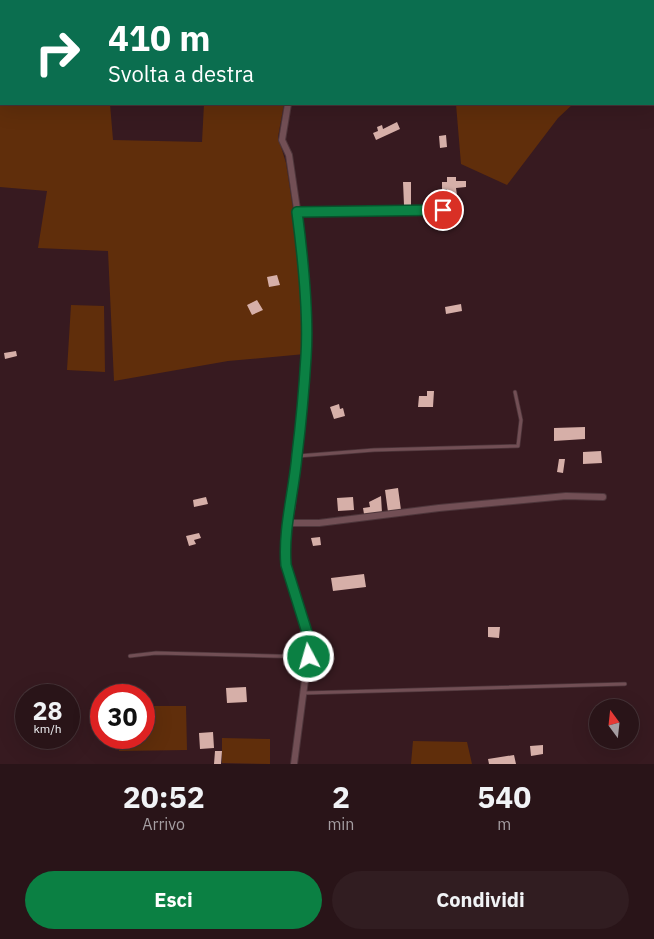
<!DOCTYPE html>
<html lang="it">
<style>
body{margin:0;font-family:"IBM Plex Sans",sans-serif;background:#311d21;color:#f1f3f6;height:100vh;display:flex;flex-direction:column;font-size:19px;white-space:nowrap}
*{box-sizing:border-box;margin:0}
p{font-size:16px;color:#a59ea2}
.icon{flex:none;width:28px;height:28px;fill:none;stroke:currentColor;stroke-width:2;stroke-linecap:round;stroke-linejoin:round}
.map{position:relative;height:764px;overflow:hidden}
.details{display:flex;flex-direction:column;background:#291418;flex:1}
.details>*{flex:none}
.guide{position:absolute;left:0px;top:0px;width:655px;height:105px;box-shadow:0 5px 20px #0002,0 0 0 1px #453337;background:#0b6e4f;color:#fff;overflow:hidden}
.needle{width:32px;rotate:345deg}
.fabs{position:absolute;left:589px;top:699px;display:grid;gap:10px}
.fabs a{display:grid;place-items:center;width:50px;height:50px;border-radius:50%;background:#291418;box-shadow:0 5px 20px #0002,0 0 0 1px #453337;font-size:25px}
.speed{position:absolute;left:15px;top:684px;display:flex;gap:10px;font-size:25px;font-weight:700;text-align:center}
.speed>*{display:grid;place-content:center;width:65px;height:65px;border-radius:50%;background:#291418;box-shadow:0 5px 20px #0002,0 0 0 1px #453337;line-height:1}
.speed small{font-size:12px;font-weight:400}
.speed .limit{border:8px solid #d22;background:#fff;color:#111}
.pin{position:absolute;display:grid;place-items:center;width:42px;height:42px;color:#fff;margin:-21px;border:2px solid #fff;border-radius:50%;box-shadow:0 1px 5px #0007}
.me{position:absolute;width:55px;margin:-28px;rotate:354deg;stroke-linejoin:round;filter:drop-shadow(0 0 4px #0008)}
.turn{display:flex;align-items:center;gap:18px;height:105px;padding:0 25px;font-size:22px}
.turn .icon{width:65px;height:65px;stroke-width:2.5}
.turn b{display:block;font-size:35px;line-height:42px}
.eta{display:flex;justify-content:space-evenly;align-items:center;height:85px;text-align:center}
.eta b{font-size:30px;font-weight:700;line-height:35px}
.cta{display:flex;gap:10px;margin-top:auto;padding:10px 25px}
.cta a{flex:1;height:58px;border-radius:30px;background:#0b8043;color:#fff;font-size:20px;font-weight:700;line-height:58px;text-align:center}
.cta a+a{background:#311d21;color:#f1f3f6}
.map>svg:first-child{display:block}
.green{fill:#602e0b}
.building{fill:#d6afa8}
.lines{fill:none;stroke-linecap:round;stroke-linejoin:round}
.lane-casing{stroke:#4e363b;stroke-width:4.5}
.street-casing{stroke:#4e363b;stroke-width:8}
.lane{stroke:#724f55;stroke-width:3}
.street{stroke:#724f55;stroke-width:6}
.route-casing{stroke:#07532c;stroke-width:12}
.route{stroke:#0b8043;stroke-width:9}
</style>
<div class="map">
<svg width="654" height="764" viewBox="0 0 654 764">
<rect width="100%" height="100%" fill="#371a20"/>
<!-- green -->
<path class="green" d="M312,0H654V10V1Z
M0,89L1,104H110L113,140L202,142L204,104H284L278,137L286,163L294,215L305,354L228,361L114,381L108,251L38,248L47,191L0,187Z
M456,104H573L558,118L507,185L461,164Z
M71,305L104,306L105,372L67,370Z
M144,706H186L187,750L119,751V738H144Z
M222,738L270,739V764L222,763Z
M413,741L467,742L472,764H411Z"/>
<!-- building -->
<path class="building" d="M397,122L400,129L376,140L373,133L378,131L377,127L382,125L383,129Z
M446,135L447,147L440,148L439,136Z
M447,177H456V181H466V187L456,188L457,195L448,196L447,189H442V182H447Z
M403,182H411V205H404Z
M277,275L280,285L269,287L267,277Z
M257,300L263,310L252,315L247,305Z
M461,304L462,311L446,314L445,307Z
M16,351L17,356L5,359L4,353Z
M427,391H434L433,407H418L419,396H427Z
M339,404L340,409L343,408L345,416L334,419L330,407Z
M585,427V439L554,441V428Z
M601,451L602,463L583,464V452Z
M559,459H565L563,473L557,472Z
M398,488L401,510L388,512L385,490Z
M381,496L382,513L364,514L363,508L370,507L369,502Z
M206,497L208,504L194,507L193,500Z
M353,497L354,510L338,511L337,498Z
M199,533L201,538L194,540L196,544L189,546L186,536Z
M320,537L321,545L313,546L311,538Z
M364,574L366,587L333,591L331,578Z
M488,627H500L499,638L488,637Z
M118,686L125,687L124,695H116Z
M246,687L247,702L227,703L226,688Z
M213,732L214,748L200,749L199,733Z
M543,745V754L531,756L530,746Z
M215,751H222L221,764H214Z
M514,755L516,764H489L488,759Z"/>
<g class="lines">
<!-- lane casing -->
<g class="lane-casing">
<path id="lane" d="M298,212L458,210
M298,456L374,450L518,446L521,420L515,392
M130,656L156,653L309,657
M304,693L625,684"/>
</g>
<!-- street casing -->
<g class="street-casing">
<path id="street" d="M106,0V1
M309,1V0
M0,5L1,6
M288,104L282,140L289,155L298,216L303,265L306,356L292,506L285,537L286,565L310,642L294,764
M288,523H319L439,508L566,496L603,497"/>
</g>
<!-- lane -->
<use href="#lane" class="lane"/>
<!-- street -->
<use href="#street" class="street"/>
</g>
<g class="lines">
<!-- route casing -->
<g class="route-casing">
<path id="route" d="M309,657L310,642L286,565C283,528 294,492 297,455C301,423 304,390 306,357C309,312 303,258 297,212L443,210"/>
</g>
<!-- route -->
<use href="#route" class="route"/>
</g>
</svg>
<div class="fabs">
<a><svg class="needle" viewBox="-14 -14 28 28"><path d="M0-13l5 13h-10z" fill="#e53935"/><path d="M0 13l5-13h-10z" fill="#a59ea2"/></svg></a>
</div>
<div class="speed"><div>28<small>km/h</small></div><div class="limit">30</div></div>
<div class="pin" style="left:443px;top:210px;background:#d93025"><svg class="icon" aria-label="arrive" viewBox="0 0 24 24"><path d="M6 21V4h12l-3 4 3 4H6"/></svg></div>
<svg class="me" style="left:309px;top:657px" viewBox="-20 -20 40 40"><circle r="17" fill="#0b8043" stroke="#fff" stroke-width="3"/><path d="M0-11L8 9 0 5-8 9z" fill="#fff"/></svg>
<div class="guide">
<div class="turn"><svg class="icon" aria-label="right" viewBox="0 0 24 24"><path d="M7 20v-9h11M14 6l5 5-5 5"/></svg><div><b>410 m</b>Svolta a destra</div></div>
</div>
</div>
<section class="details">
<div class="eta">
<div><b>20:52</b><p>Arrivo</p></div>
<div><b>2</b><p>min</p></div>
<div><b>540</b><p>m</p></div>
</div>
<div class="cta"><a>Esci</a><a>Condividi</a></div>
</section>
